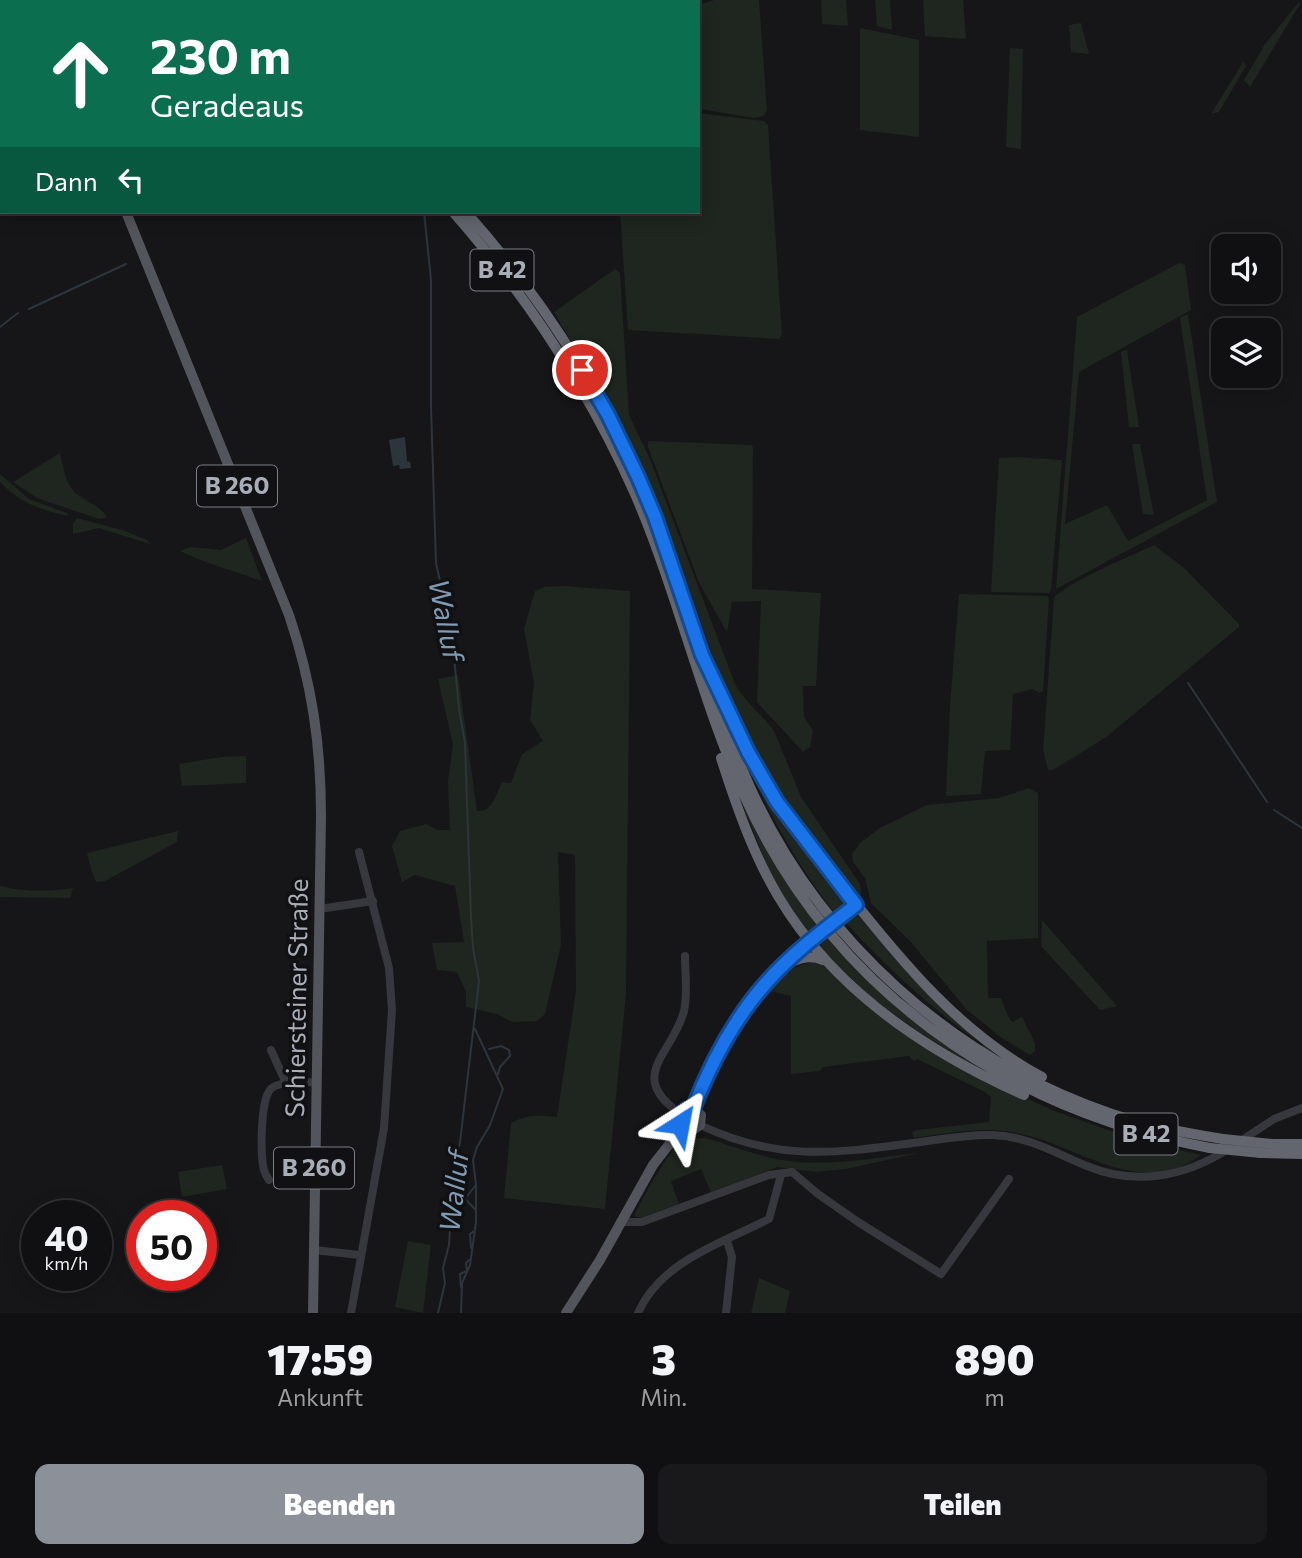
<!DOCTYPE html>
<html lang="de">
<meta charset="utf-8">
<style>
body{margin:0;font-family:Commissioner,sans-serif;background:#19191b;color:#f1f3f6;height:100vh;display:flex;flex-direction:column;font-size:26px;white-space:nowrap}
*{box-sizing:border-box;margin:0}
p{font-size:23px;color:#9c9d9f}
.icon{flex:none;width:38px;height:38px;fill:none;stroke:currentColor;stroke-width:2;stroke-linecap:round;stroke-linejoin:round}
.map{position:relative;height:1313px;overflow:hidden}
.side{display:flex;flex-direction:column;background:#101012;flex:1}
.side>*{flex:none}
.hud{position:absolute;left:0px;top:0px;width:700px;height:214px;box-shadow:0 4px 18px #0003,0 0 0 2px #303032;background:#0b6e4f;color:#fff;overflow:hidden}
.controls{position:absolute;left:1211px;top:234px;display:grid;gap:14px}
.controls a{display:grid;place-items:center;width:70px;height:70px;border-radius:14px;background:#101012;box-shadow:0 4px 18px #0003,0 0 0 2px #303032;font-size:35px}
.speed{position:absolute;left:21px;top:1200px;display:flex;gap:14px;font-size:35px;font-weight:700;text-align:center}
.speed>*{display:grid;place-content:center;width:91px;height:91px;border-radius:50%;background:#101012;box-shadow:0 4px 18px #0003,0 0 0 2px #303032;line-height:1}
.speed small{font-size:18px;font-weight:400}
.speed .limit{border:10px solid #d22;background:#fff;color:#111}
.pin{position:absolute;display:grid;place-items:center;width:60px;height:60px;color:#fff;margin:-30px;border:4px solid #fff;border-radius:50%;box-shadow:0 2px 7px #0007}
.me{position:absolute;width:77px;margin:-38px;rotate:34deg;stroke-linejoin:round;filter:drop-shadow(0 0 5px #0008)}
.turn{display:flex;align-items:center;gap:24px;height:147px;padding:0 35px;font-size:32px}
.turn .icon{width:91px;height:91px;stroke-width:2.5}
.turn b{display:block;font-size:49px;line-height:60px}
.then{display:flex;align-items:center;height:66px;padding:0 35px;background:#0003;gap:14px;font-size:26px}
.eta{display:flex;justify-content:space-evenly;align-items:center;height:119px;text-align:center}
.eta b{font-size:42px;font-weight:800;line-height:49px}
.action{display:flex;gap:14px;margin-top:auto;padding:14px 35px}
.action a{flex:1;height:80px;border-radius:14px;background:#8c9099;color:#fff;font-size:28px;font-weight:800;line-height:80px;text-align:center}
.action a+a{background:#19191b;color:#f1f3f6}
.map>svg:first-child{display:block}
.green{fill:#1e261f}
.water{fill:#2c353c}
.lines{fill:none;stroke-linecap:round;stroke-linejoin:round}
.stream{stroke:#2c353c;stroke-width:2}
.minor{stroke:#37383d;stroke-width:8}
.major{stroke:#53555c;stroke-width:10}
.highway{stroke:#63666e;stroke-width:10}
.major-bridge{stroke:#53555c;stroke-width:10}
.highway-bridge{stroke:#63666e;stroke-width:10}
.route-casing{stroke:#114b97;stroke-width:18}
.route{stroke:#1a73e8;stroke-width:12}
.labels{text-anchor:middle;stroke-width:7;stroke-linejoin:round;paint-order:stroke}
.shield{fill:#111113;stroke:#7b7e86;stroke-width:2}
.shield-label{font-size:24px;font-weight:bold;fill:#a8adb8}
.street-label{font-size:26px;fill:#a8adb8;stroke:#111113}
.water-label{font-size:28px;font-style:italic;fill:#7f9bb3;stroke:#111113}
</style>
<div class="map">
<svg width="1302" height="1313" viewBox="0 0 1302 1313">
<rect width="100%" height="100%" fill="#161618"/>
<!-- green -->
<path class="green" d="M714,0H759L767,110L764,116L754,118L700,109L698,5Z
M821,0H846L848,26L822,24Z
M875,0H890L892,30L877,26Z
M923,0H963L966,39L925,36Z
M1299,2L1300,4L1250,87L1244,80L1265,44Z
M1081,23L1089,54L1071,52L1069,25Z
M860,28L919,40V137L860,130Z
M1010,48L1023,49L1021,149L1006,147Z
M1241,58L1246,66L1219,112L1211,114L1243,62Z
M698,113L764,121L768,125L782,334L779,339L628,330L620,212H698Z
M1179,263L1185,265L1191,310L1079,372L1065,524L1107,505L1128,541L1207,500L1180,318L1188,314L1217,502L1056,589L1077,317Z
M615,269L620,273L629,415L650,459L735,684C745,703 764,715 775,733L801,797L860,884L861,895L859,898L855,896L781,801L734,717L669,531L644,468L554,312Z
M1127,350L1139,427H1129L1121,352Z
M648,441L752,445L753,448L752,589L821,593L816,686H803L804,717L813,730L810,747L803,752L757,702L761,601L732,602L727,632L700,585L648,447Z
M1132,444H1140L1154,515L1143,514Z
M60,453C63,465 65,482 73,490C82,501 102,505 107,518L99,519L37,498L13,482Z
M1017,457L1062,460L1051,589L1049,593L991,592L999,458Z
M0,474L29,499L67,513L68,516C41,510 20,503 0,482Z
M77,518L122,530L147,540L150,544L99,528L73,534V524Z
M246,538L262,581L200,560L180,551L191,547L221,550Z
M1154,545L1184,568L1239,624V627L1105,738L1053,770H1048L1043,750L1054,598C1066,583 1133,555 1154,545Z
M564,586L630,591L626,994L605,1209L504,1198L511,1123C528,1114 539,1115 557,1117L576,991L575,855L558,852L561,945L545,1014L537,1021L512,1022L497,1014L466,1007V992L457,972L437,970L432,943L464,942L455,886L415,875L402,882L392,846L400,831L426,824L438,830H450L448,781L453,745L438,679L458,675L477,811C493,812 496,794 502,782L511,783L522,754L543,741L530,720L534,683L524,629L535,591L544,587Z
M959,594L1047,596L1049,598L1043,691L1039,693L1033,689L1013,694L1010,750L985,751L981,794L946,796L950,704Z
M735,735L847,898V906L836,915C793,860 761,800 735,735Z
M246,756V783L182,786L179,764L221,757Z
M730,774L821,927L812,934L807,933L778,887L767,865Z
M1029,788L1038,793V938L987,941L988,998H1001L1007,1014L1012,1022L1022,1017L1035,1043V1051L1030,1055L1002,1038L967,1010L910,941L871,903L865,878L853,862L852,854L860,843L880,828L927,805L999,798Z
M178,831L177,842L105,881L99,882H96L92,872L87,853Z
M0,886C26,892 47,892 73,888L70,898L0,897Z
M854,916H860L900,964L1025,1071L982,1048L983,1045C932,1009 888,969 846,923Z
M1042,920L1117,1006L1100,1010L1041,946Z
M829,936L906,1014L991,1076L929,1039L870,997L819,947Z
M820,961L859,996L1004,1088L1052,1110L1133,1139L1201,1155C1140,1201 1077,1144 1017,1133C983,1126 948,1133 914,1138L912,1132L917,1130L989,1122L991,1097L985,1092L917,1059L914,1061L909,1056L823,1067L820,1071L791,1074V996L771,991V988C788,971 796,964 820,961Z
M705,1138C733,1146 760,1157 789,1161C831,1167 877,1157 919,1153L846,1169L815,1172L777,1167L711,1193L701,1169L671,1181L679,1204L642,1218L634,1216C641,1201 670,1147 683,1141C689,1138 698,1139 705,1138Z
M222,1165L227,1189L182,1197L178,1172Z
M408,1241L431,1245L423,1313L395,1307Z
M759,1278L790,1291L785,1313H751Z"/>
<!-- water -->
<path class="water" d="M405,437L407,461L410,462L411,468L400,469L399,465L393,466L389,440Z"/>
<g class="lines">
<!-- stream -->
<path class="stream" d="M448,0L451,2
M424,212L431,280V407L436,563L452,635L459,709L465,743L471,918L473,948L479,981L460,1142L453,1177L449,1245L443,1268L445,1283L438,1313
M29,309L126,264
M0,327L18,313
M1188,683L1267,802
M1274,810L1302,828
M489,1049L501,1046L509,1050L510,1056L500,1067L498,1074
M475,1186L465,1199L476,1210
M471,1248L470,1234L474,1231
M461,1287L460,1274L467,1271L466,1263L469,1260
M461,1313L462,1283L470,1265L476,1222V1185L473,1160L477,1147L490,1125L503,1089L475,1029"/>
<!-- minor -->
<path class="minor" d="M604,0V2
M326,908L373,901
M271,1050L286,1083
M681,1114C625,1076 673,1054 684,1011C688,994 685,974 685,956
M700,1125C776,1161 832,1154 913,1143C939,1140 966,1134 992,1135C1028,1136 1055,1153 1087,1166C1135,1186 1185,1177 1228,1149
M1239,1142L1274,1119L1302,1108
M269,1180C267,1177 265,1174 264,1170C260,1157 260,1095 272,1088C283,1080 303,1083 316,1082
M620,1222H642L769,1175L792,1172L818,1194L858,1222L941,1274L1009,1179
M314,1250L360,1255
M351,1313L384,1128L392,1010L389,968L359,852
M638,1313C661,1261 722,1243 769,1219L781,1175
M726,1313L732,1257L727,1241"/>
<!-- major -->
<path class="major" d="M39,0L40,2
M126,212L289,615C312,683 321,745 321,816L313,1313
M693,1109C720,1039 757,986 815,938
M682,1128L691,1131L700,1125L701,1115L693,1109
M682,1128C676,1118 681,1109 693,1109
M566,1313L600,1260L653,1165L682,1128"/>
<!-- highway -->
<path class="highway" d="M194,0L196,2
M211,0L213,2
M453,212C528,297 589,391 635,494C677,591 700,696 743,793C830,988 1004,1110 1210,1148
M466,212C536,291 595,380 638,477C683,577 705,687 750,787C819,940 953,1060 1112,1114C1148,1126 1185,1133 1223,1139
M728,712C759,781 799,831 845,890C902,962 960,1033 1042,1077
M721,758C736,805 753,854 778,896C833,989 927,1052 1024,1095
M783,966C797,959 808,954 823,960
M1273,1144H1302
M1261,1153L1302,1154"/>
<!-- major-bridge -->
<path class="major-bridge" d="M817,937L847,912"/>
<!-- highway-bridge -->
<path class="highway-bridge" d="M1223,1139L1273,1144
M1210,1148L1261,1153"/>
</g>
<g class="lines">
<!-- route casing -->
<g class="route-casing">
<path id="route" d="M582,370L608,415L638,477L655,517L702,655L748,752L777,802L856,905C825,929 792,953 766,983C735,1018 710,1065 693,1109L686,1110L681,1114L680,1124"/>
</g>
<!-- route -->
<use href="#route" class="route"/>
</g>
<g class="labels">
<!-- shield labels -->
<g class="shield">
<rect x="470.5" y="249.5" width="63" height="41" rx="5"/>
<rect x="197" y="465.5" width="80" height="41" rx="5"/>
<rect x="1114.5" y="1113.5" width="63" height="41" rx="5"/>
<rect x="274" y="1147.5" width="80" height="41" rx="5"/>
</g>
<g class="shield-label">
<text x="502" y="278">B 42</text>
<text x="237" y="494">B 260</text>
<text x="1146" y="1142">B 42</text>
<text x="314" y="1176">B 260</text>
</g>
<!-- street labels -->
<g class="street-label">
<text transform="translate(297 998) rotate(-89)" y="9">Schiersteiner Straße</text>
</g>
<!-- water labels -->
<g class="water-label">
<text transform="translate(446 620) rotate(79)" y="10">Walluf</text>
<text transform="translate(454 1191) rotate(-83)" y="10">Walluf</text>
</g>
</g>
</svg>
<div class="controls">
<a><svg class="icon" aria-label="sound" viewBox="0 0 24 24"><path d="M4 9h4l5-4v14l-5-4H4zM17 9q2 3 0 6"/></svg></a>
<a><svg class="icon" aria-label="layers" viewBox="0 0 24 24"><path d="M12 4l9 5-9 5-9-5zM3 14l9 5 9-5"/></svg></a>
</div>
<div class="speed"><div>40<small>km/h</small></div><div class="limit">50</div></div>
<div class="pin" style="left:582px;top:370px;background:#d93025"><svg class="icon" aria-label="arrive" viewBox="0 0 24 24"><path d="M6 21V4h12l-3 4 3 4H6"/></svg></div>
<svg class="me" style="left:680px;top:1124px" viewBox="-20 -20 40 40"><path d="M0-17L14 15 0 8-14 15z" fill="#1a73e8" stroke="#fff" stroke-width="4"/></svg>
<div class="hud">
<div class="turn"><svg class="icon" aria-label="ahead" viewBox="0 0 24 24"><path d="M12 20V5M6 11l6-6 6 6"/></svg><div><b>230 m</b>Geradeaus</div></div>
<div class="then">Dann<svg class="icon" aria-label="left" viewBox="0 0 24 24"><path d="M17 20v-9H6M10 6l-5 5 5 5"/></svg></div>
</div>
</div>
<section class="side">
<div class="eta">
<div><b>17:59</b><p>Ankunft</p></div>
<div><b>3</b><p>Min.</p></div>
<div><b>890</b><p>m</p></div>
</div>
<div class="action"><a>Beenden</a><a>Teilen</a></div>
</section>
